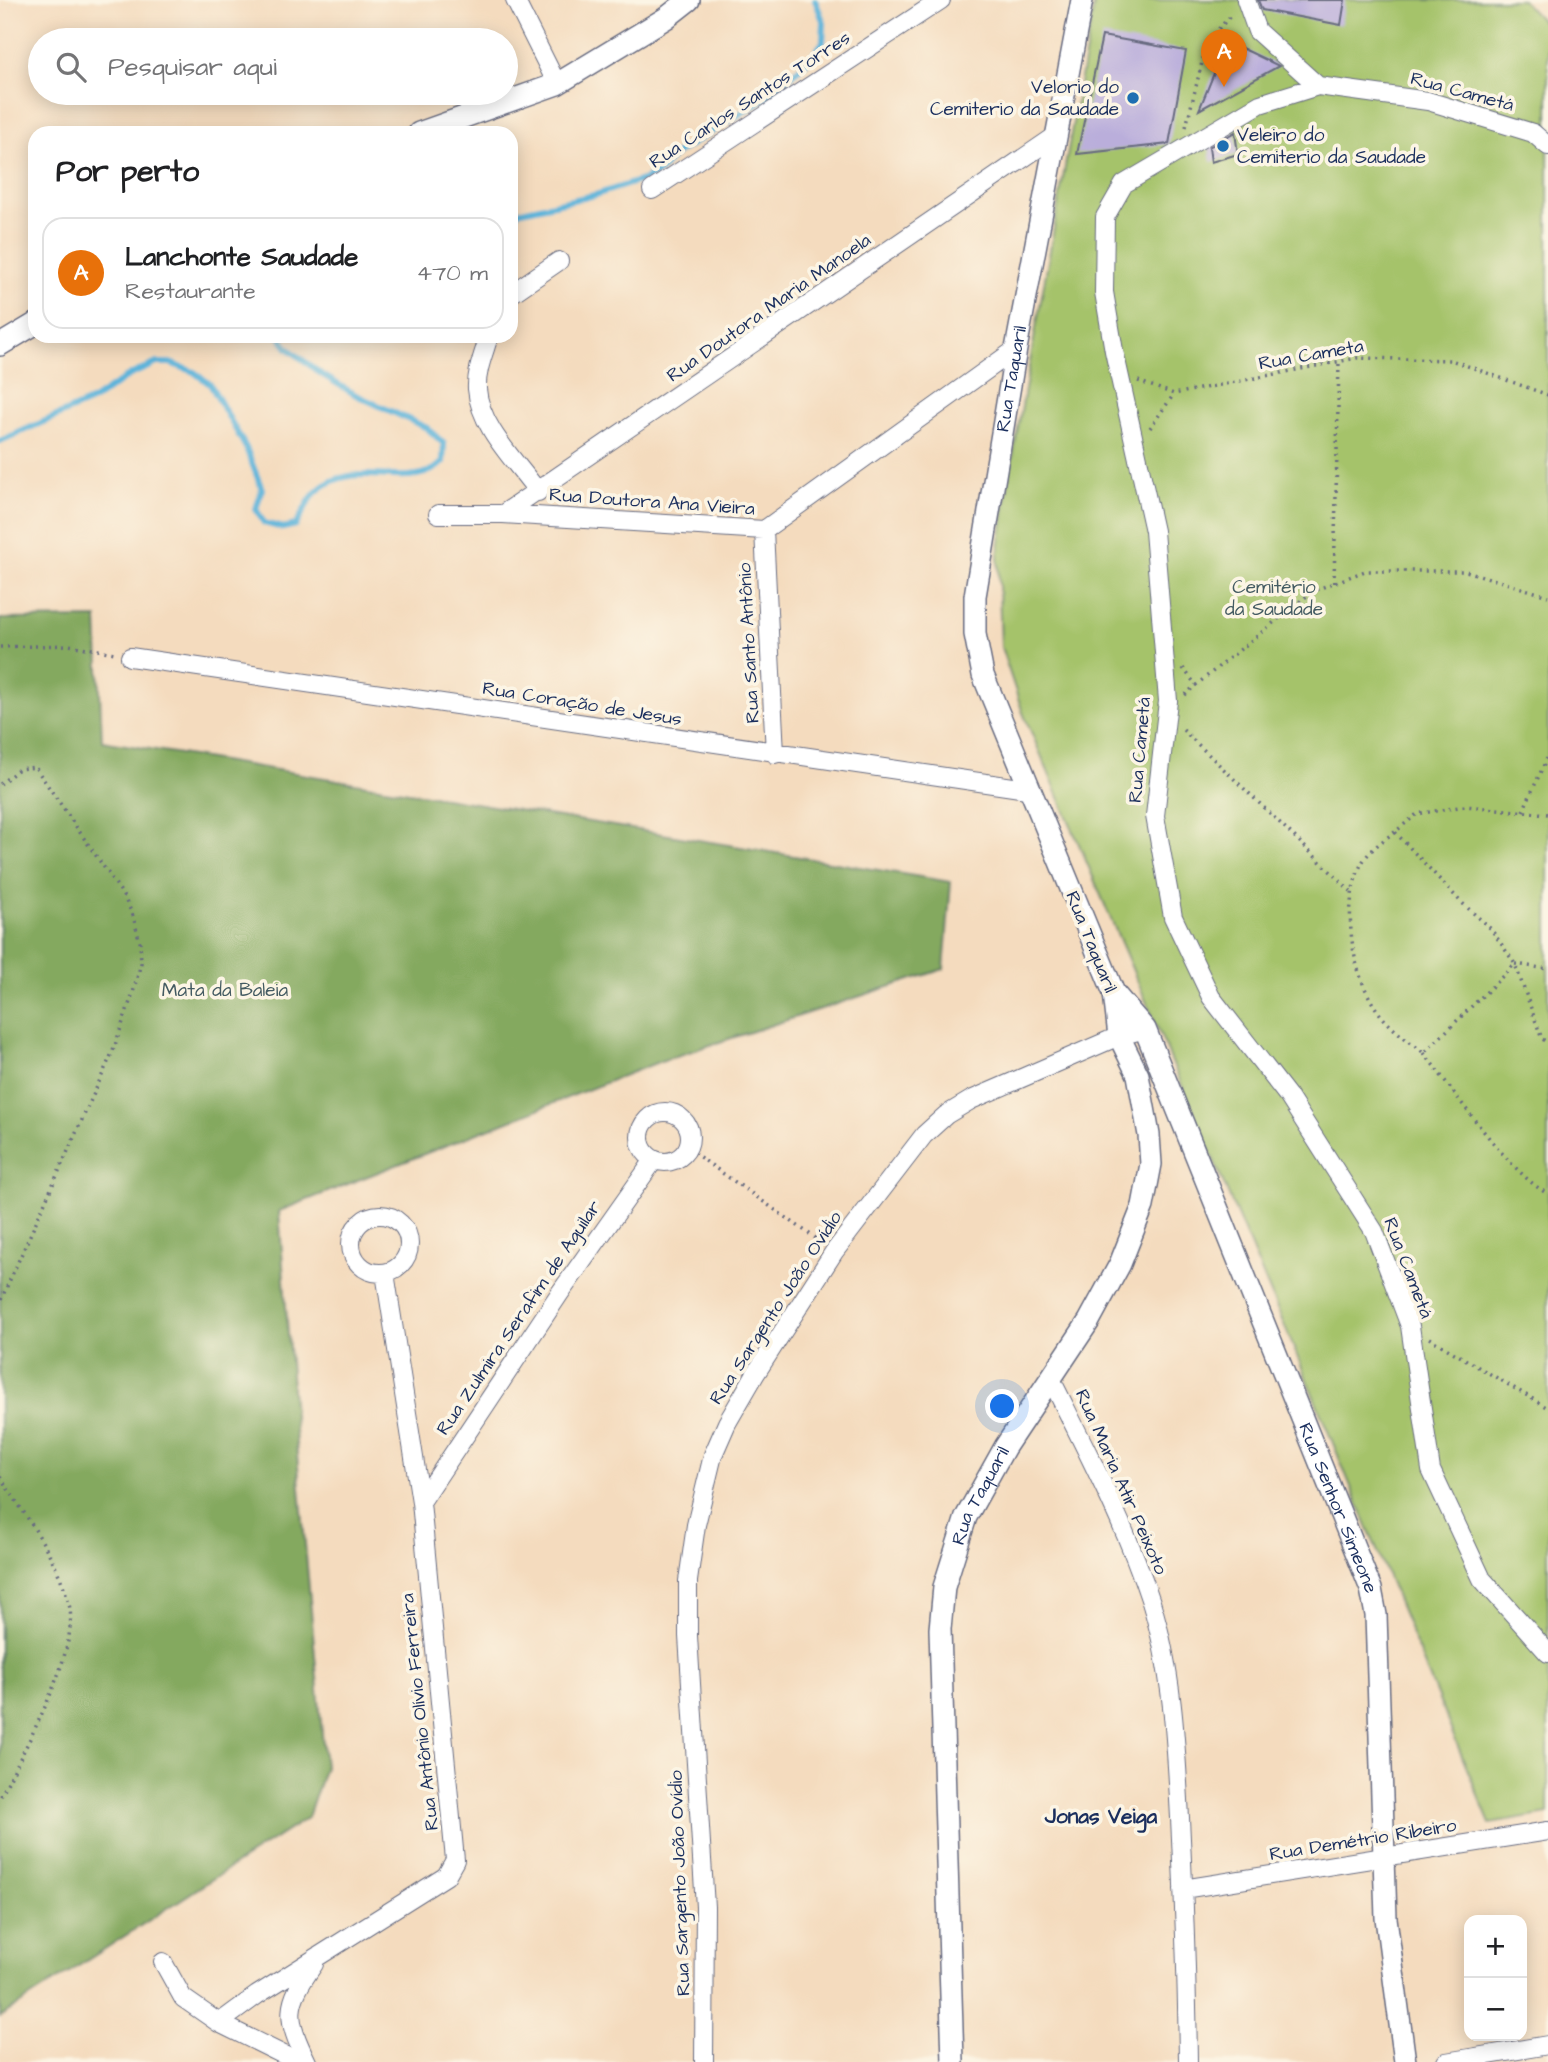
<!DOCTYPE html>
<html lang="pt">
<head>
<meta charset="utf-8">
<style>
	:root { --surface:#fff; --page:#f6f6f6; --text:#202124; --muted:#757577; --line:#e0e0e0; --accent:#0b8043 }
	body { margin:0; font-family:"Architects Daughter",sans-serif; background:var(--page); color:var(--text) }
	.controls { position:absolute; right:21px; bottom:21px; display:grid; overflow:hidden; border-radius:14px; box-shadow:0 4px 18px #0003 }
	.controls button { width:63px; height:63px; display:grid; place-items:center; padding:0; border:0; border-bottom:2px solid var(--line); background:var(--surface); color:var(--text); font:35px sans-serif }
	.you { position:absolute; left:1003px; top:1407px; width:24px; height:24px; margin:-18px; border:5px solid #fff; border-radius:50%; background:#1a73e8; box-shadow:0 0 0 10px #1a73e833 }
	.badge { display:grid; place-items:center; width:46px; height:46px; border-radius:50%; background:var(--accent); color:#fff; font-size:23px; font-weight:700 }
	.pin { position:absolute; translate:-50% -58px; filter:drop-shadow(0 2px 4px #0008) }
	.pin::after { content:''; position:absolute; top:37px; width:24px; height:21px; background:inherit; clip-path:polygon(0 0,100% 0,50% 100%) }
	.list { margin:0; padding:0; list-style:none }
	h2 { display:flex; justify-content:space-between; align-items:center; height:91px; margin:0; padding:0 28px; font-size:30px }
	h2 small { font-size:23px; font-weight:400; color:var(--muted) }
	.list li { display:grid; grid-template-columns:46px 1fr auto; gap:21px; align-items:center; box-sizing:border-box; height:112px; margin:0 14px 14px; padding:0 14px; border:2px solid var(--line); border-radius:21px }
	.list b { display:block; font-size:26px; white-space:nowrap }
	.list p { margin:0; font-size:23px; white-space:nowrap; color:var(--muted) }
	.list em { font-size:23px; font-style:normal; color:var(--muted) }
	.icon { flex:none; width:38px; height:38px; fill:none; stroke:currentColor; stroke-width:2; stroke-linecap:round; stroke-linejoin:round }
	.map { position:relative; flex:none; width:1548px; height:2062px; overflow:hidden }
	.search { position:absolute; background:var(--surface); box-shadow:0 4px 18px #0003; left:28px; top:28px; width:490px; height:77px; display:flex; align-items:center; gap:18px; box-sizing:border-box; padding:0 24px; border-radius:38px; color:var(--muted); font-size:26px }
	.panel { position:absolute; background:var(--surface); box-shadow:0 4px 18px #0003; left:28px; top:126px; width:490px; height:217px; border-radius:21px }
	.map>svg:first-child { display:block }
	.green { fill:#a5c36a; stroke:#607964; stroke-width:2 }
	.forest { fill:#84a95e; stroke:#506c5e; stroke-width:2 }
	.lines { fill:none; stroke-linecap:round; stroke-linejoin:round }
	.stream { stroke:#5db4da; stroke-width:6 }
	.building { fill:#baaedb }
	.minor-casing { stroke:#676b80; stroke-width:20 }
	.tertiary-casing { stroke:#676b80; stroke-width:24 }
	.path { stroke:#676b80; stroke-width:3.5; stroke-dasharray:2 5; stroke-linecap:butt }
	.minor { stroke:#fff; stroke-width:18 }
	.tertiary { stroke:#fff; stroke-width:21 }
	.poi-dot { fill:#1f6fb2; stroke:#fcf5e5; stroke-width:2.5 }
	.labels { text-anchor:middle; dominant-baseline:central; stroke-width:7; stroke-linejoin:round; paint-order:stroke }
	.poi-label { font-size:19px; fill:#1b2f5e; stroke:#fcf5e5; text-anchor:end }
	.street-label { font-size:19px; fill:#1b2f5e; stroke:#fcf5e5 }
	.park-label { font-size:19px; fill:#445b62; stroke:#fcf5e5 }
	.neighbourhood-label { font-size:21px; font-weight:bold; fill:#1b2f5e; stroke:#fcf5e5 }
</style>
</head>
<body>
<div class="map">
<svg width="1548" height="2062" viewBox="0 0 1548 2062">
	<rect width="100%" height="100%" fill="#fcf5e5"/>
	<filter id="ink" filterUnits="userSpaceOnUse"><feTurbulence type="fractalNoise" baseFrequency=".0143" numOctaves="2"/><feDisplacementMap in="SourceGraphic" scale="14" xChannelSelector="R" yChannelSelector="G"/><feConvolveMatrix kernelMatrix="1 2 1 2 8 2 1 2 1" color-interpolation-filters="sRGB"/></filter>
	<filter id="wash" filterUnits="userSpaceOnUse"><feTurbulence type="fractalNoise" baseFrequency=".00686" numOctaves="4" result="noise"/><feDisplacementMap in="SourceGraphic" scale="28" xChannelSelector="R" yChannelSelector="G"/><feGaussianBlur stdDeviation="1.57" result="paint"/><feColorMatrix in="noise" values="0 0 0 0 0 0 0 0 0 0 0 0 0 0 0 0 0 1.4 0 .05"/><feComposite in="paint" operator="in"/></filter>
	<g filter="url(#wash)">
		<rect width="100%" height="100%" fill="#f4dbbe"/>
		<path class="green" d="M1095 0H1522L1548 27V1814L1490 1824 1288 1334 1023 713 1001 647 998 555 1010 473Z"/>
		<path class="forest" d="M97 618 102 741 951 882 944 969 661 1061 279 1211 296 1443 325 1767 308 1817 0 2017V619Z"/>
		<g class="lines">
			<path class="stream" d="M511 216 517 212 595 195 645 179 659 172 676 154 767 97 811 58 823 42 824 23 815 0
				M0 441 93 400 130 375 157 363H170L194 372 210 384 246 448 262 489 256 509 264 523 283 528 296 525C302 515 308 500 316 492 354 455 411 495 443 462L444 444 427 428 356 395 321 374 288 348 279 336"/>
		</g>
		<g id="blocks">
			<path class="building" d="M1258 0H1345L1341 25 1262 10Z
				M1102 36 1186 51 1169 144 1077 154Z
				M1227 41 1279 66 1199 110Z
				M1235 132 1238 154 1211 162 1209 147Z"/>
		</g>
	</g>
	<g filter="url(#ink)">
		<use href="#blocks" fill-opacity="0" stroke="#676b80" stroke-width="2"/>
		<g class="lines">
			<defs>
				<path id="minor" d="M515 0 557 84
					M1246 0 1257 31 1318 86
					M1548 146 1533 133 1428 101 1318 86 1260 104 1124 184 1105 217 1104 292 1114 351 1154 531 1168 701 1155 816 1173 917 1211 997 1288 1096 1374 1231 1410 1326 1431 1470 1482 1579 1548 1653
					M652 190 941 0
					M511 294 559 261
					M489 336C484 353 476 371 477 389 480 428 517 462 538 492
					M438 514H503L764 530 1016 349
					M503 514 1057 135
					M764 530 775 754
					M130 657 1027 789
					M640 1137a25 25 0 1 1 50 0a25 25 0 1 1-50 0Z
					M351 1244a29 29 0 1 1 58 0a29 29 0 1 1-58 0Z
					M1051 1379C1087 1452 1126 1525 1151 1602 1173 1672 1176 1745 1180 1818 1184 1899 1187 1980 1188 2062
					M421 1502 560 1293 654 1160
					M1183 1889 1548 1831
					M163 1962 183 1998 219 2023 298 2062
					M219 2023 257 1995 446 1876 455 1860 421 1502 385 1273
					M307 2062C285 2017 285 2005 314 1964
					M704 2062 705 1907 688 1636V1581L696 1525 713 1455 727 1423 756 1373 834 1252 924 1135 946 1115 971 1100 1119 1036 1145 1029
					M1446 2062 1548 2045"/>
				<g id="tertiary">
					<path d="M419 133 557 84 666 18 689 0"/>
					<path d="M0 345 35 324"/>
					<path id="s1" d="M1114 993 1145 1029 1371 1589 1376 1615 1386 1918 1405 2062"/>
					<path id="s2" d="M953 2062 940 1629 944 1587 966 1517 1005 1447 1089 1321 1120 1264 1143 1206 1151 1164 1149 1135 1138 1075 1119 1036 1114 993 983 675 975 634V596L1016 349 1082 0"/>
				</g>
			</defs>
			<use href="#minor" class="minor-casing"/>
			<use href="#tertiary" class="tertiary-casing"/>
			<path class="path" d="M1186 127 1207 42 1232 14
				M1138 381 1174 394 1357 358 1451 360 1548 395
				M1150 428 1174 394
				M1334 583 1339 362
				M0 647 69 645 115 653
				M1183 668 1196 685 1313 591 1365 571H1466L1548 596
				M1185 695 1196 685
				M1183 730 1354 894
				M0 784 19 769 35 767 121 892 132 913 140 942 141 963 133 993 113 1051 0 1302
				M1523 811 1548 756
				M1548 814 1465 806 1417 814 1395 832 1460 901 1491 929 1515 964 1542 1039 1548 1042
				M1395 832C1383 840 1368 851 1361 865 1339 909 1353 988 1387 1022 1398 1034 1412 1043 1424 1053L1515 964
				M1515 964 1548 969
				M1424 1053C1453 1090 1509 1173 1548 1194
				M688 1149 821 1242
				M1429 1338 1548 1408
				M0 1477C26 1516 57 1557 69 1604 81 1652 22 1752 0 1798"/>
			<use href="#minor" class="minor"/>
			<use href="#tertiary" class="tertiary"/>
		</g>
	</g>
	<g class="poi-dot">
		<circle cx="1133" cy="98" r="7"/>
		<circle cx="1223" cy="146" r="7"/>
	</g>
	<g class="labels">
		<g class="poi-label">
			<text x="1119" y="87">Velorio do<tspan x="1119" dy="22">Cemiterio da Saudade</tspan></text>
			<text x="1237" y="135" text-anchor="start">Veleiro do<tspan x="1237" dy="22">Cemiterio da Saudade</tspan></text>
		</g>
		<g class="street-label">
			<text transform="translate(1462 92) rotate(15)">Rua Cametá</text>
			<text transform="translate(750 100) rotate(-33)">Rua Carlos Santos Torres</text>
			<text transform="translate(769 308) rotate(-35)">Rua Doutora Maria Manoela</text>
			<text transform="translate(1311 355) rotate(-10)">Rua Cameta</text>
			<text stroke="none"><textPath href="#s2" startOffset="1771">Rua Taquaril</textPath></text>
			<text transform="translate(652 502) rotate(4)">Rua Doutora Ana Vieira</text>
			<text transform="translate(749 643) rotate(-93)">Rua Santo Antônio</text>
			<text transform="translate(582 704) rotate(9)">Rua Coração de Jesus</text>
			<text transform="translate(1140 750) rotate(-85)">Rua Cametá</text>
			<text transform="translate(1091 942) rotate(68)">Rua Taquaril</text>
			<text transform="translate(1408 1268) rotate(69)">Rua Cametá</text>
			<text transform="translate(776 1308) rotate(-57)">Rua Sargento João Ovídio</text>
			<text transform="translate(519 1318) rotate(-56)">Rua Zulmira Serafim de Aguilar</text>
			<text transform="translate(1121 1482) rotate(66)">Rua Maria Atir Peixoto</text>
			<text stroke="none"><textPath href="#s2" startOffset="574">Rua Taquaril</textPath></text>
			<text stroke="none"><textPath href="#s1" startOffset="564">Rua Senhor Simeone</textPath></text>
			<text transform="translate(420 1712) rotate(-96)">Rua Antônio Olívio Ferreira</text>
			<text transform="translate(1363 1840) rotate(-9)">Rua Demétrio Ribeiro</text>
			<text transform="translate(680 1883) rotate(-92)">Rua Sargento João Ovídio</text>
		</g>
		<g class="park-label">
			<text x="1274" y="587">Cemitério<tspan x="1274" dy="22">da Saudade</tspan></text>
			<text x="225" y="990">Mata da Baleia</text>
		</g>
		<g class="neighbourhood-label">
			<text x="1101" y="1816">Jonas Veiga</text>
		</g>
	</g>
</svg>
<div class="controls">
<button>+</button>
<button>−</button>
</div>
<div class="you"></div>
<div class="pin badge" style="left:1224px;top:87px;background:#e8710a">A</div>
<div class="search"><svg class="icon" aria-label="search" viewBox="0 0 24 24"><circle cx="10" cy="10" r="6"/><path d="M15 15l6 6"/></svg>Pesquisar aqui</div>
<section class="panel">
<h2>Por perto<small></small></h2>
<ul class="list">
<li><span class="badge" style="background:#e8710a">A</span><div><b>Lanchonte Saudade</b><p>Restaurante</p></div><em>470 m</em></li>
</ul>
</section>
</div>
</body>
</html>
